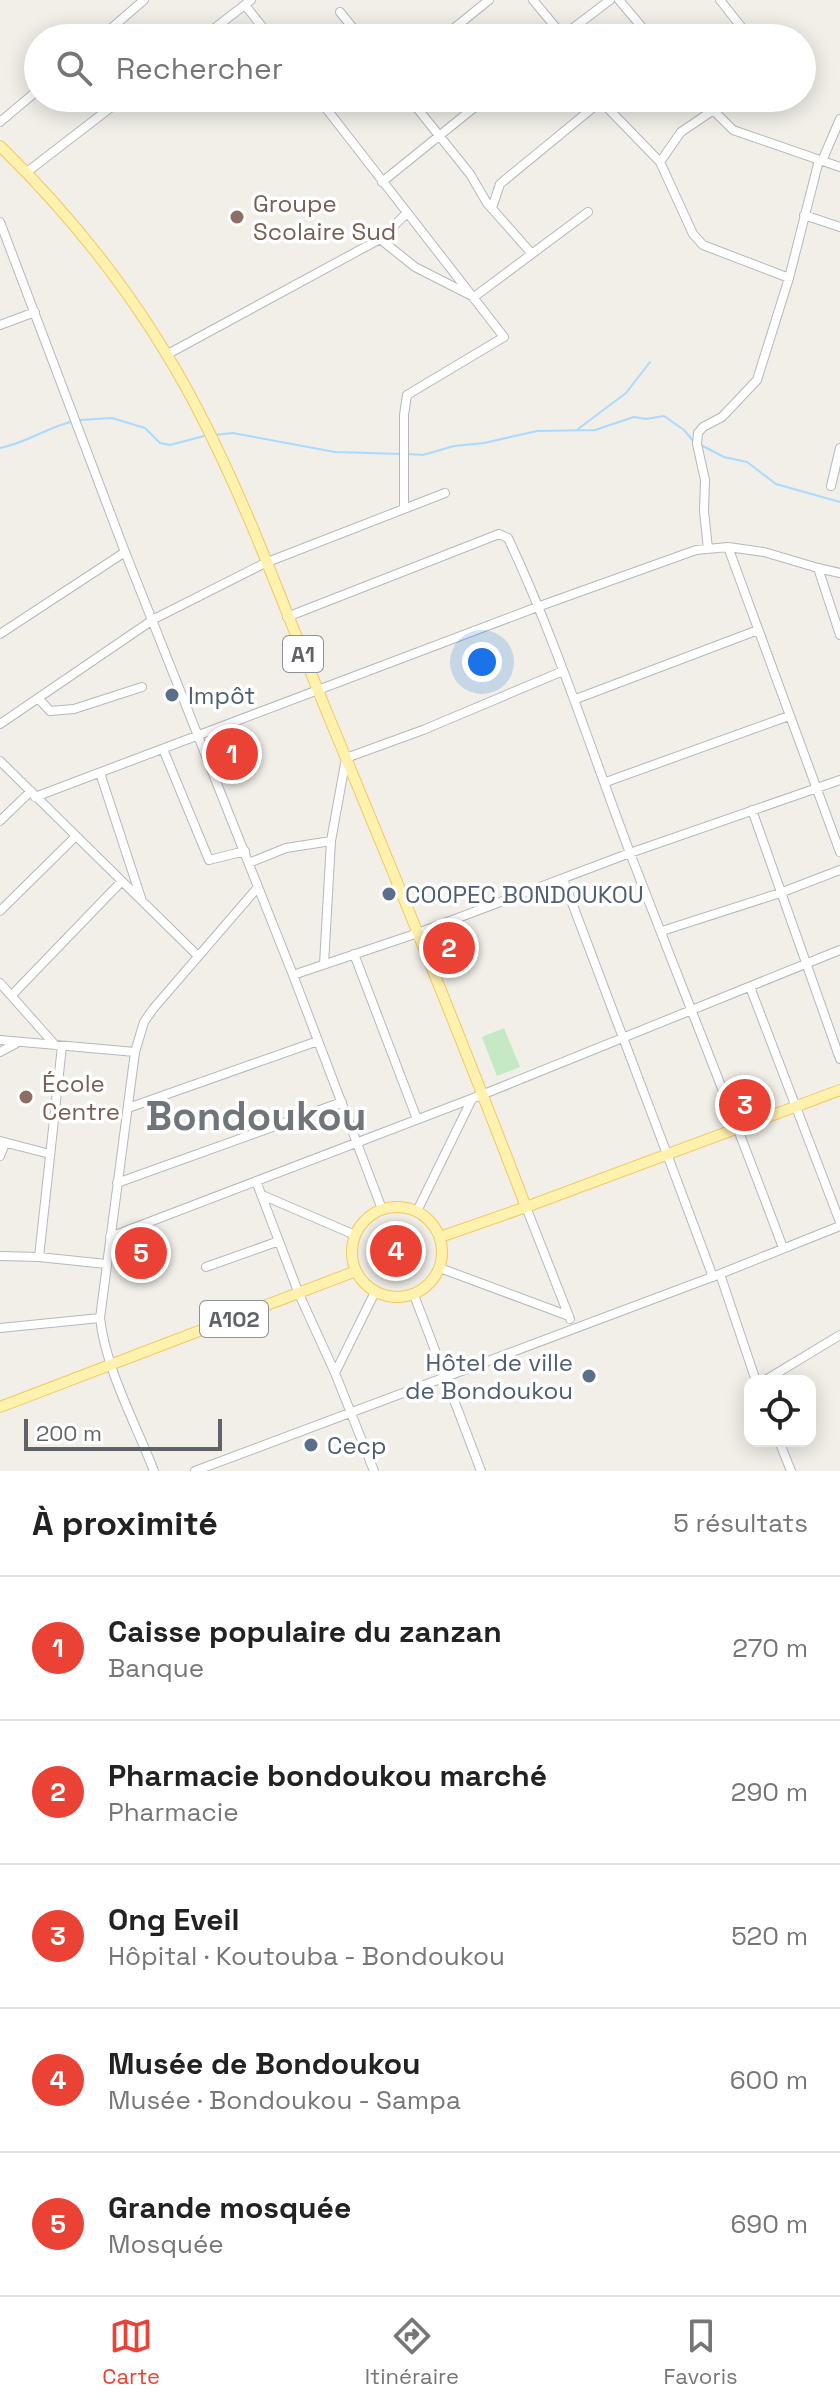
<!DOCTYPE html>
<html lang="fr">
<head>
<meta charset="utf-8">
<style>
	:root { --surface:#fff; --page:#f6f6f6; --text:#222; --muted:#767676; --line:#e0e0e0; --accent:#ea4335 }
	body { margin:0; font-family:"Space Grotesk",sans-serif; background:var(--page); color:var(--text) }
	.controls { position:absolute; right:24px; bottom:24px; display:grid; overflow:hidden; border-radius:16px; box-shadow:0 4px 20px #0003 }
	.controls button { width:72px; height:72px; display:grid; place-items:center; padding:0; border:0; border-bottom:2px solid var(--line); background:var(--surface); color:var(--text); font:40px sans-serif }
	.scale { position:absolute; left:24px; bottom:20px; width:198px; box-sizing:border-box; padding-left:8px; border:4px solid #5f6368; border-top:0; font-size:22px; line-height:28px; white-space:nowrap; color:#5f6368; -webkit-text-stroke:6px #fff; paint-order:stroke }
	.you { position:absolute; left:482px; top:662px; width:28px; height:28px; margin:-20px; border:6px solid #fff; border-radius:50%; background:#1a73e8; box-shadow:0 0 0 12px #1a73e833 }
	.badge { display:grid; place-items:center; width:52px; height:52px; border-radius:50%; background:var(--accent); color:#fff; font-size:26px; font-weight:700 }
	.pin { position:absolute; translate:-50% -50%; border:4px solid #fff; box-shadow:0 2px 8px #0006 }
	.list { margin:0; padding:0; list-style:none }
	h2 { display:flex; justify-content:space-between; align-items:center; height:104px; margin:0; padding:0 32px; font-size:34px }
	h2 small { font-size:26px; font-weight:400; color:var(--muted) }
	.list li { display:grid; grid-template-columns:52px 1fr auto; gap:24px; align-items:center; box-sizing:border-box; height:144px; padding:0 32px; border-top:2px solid var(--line) }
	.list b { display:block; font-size:30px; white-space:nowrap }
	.list p { margin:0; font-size:26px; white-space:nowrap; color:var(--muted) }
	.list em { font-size:26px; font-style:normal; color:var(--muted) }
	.icon { flex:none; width:44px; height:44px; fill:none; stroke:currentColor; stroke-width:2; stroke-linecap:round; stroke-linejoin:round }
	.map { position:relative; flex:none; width:840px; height:1471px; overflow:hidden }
	.search { position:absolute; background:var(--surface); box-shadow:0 4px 20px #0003; left:24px; right:24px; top:24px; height:88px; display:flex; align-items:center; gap:20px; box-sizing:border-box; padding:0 28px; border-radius:44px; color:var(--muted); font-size:30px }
	.sheet { height:824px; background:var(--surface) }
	nav { display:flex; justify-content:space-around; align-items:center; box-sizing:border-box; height:112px; border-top:2px solid var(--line); background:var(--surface); font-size:22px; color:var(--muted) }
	nav a { display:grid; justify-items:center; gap:4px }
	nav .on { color:var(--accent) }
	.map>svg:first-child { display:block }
	.green { fill:#c5e8c5 }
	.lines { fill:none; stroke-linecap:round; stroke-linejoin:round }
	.stream { stroke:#aadaff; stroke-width:2 }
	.minor-casing { stroke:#b5b8bc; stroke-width:10 }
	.major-casing { stroke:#f2c960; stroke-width:12 }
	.minor { stroke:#fff; stroke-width:8 }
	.major { stroke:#fff2af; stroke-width:10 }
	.education-dot { fill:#8d6e63; stroke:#fff; stroke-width:3 }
	.service-dot { fill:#5c6f8a; stroke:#fff; stroke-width:3 }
	.labels { text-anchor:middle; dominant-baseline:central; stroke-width:7; stroke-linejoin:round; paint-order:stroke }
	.shield { fill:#fff; stroke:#8f9295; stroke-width:2 }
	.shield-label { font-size:22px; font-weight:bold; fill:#5f6368 }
	.education-label { font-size:24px; fill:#785e54; stroke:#fff; text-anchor:start }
	.service-label { font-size:24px; fill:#4e5e75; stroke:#fff; text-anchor:start }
	.town-label { font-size:40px; font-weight:bold; fill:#70757a; stroke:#fff }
</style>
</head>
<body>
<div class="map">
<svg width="840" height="1471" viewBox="0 0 840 1471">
	<rect width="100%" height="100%" fill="#f1efe8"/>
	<path class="green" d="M504 1028 520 1067 497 1076 482 1037Z"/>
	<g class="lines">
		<path class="stream" d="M80 420 112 418 145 428 160 443 170 445 204 436
			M578 429 626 393 650 362
			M214 435 233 433 335 452 402 454
			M699 444 724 457 747 462 776 484 840 502
			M0 448C26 443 48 427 74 421
			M408 454 423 455 454 446 484 443 537 431 595 430 634 417 646 419 664 416 684 430 694 442"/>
		<defs>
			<path id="minor" d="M533 0 563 36
				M619 0 651 38
				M720 0 750 38
				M245 5 271 38
				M340 12 361 38
				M100 38 144 0
				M202 38 251 0
				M442 38 489 0
				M560 38 610 0
				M318 98 504 337 407 395 404 415V506
				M409 98 470 174 487 203 532 254
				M598 98 660 162 693 234 703 245 789 278
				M701 98 733 130 840 167
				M0 122 38 90
				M822 161 840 119
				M660 162 681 132 712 111
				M27 172 123 98
				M382 182 486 98
				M492 208 500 184 601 101
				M804 215 840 227
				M0 222 125 552 293 975 382 1209
				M380 239 415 267 474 297 588 212
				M0 325 35 312
				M166 355 380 239 406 214
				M831 486 840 448
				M728 547 840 852
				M708 549 704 511 705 480 697 444 698 433 703 427 722 417 757 380 789 278 819 160
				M818 568 840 573
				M287 617 499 534 508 538C556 640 590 747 630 853 681 985 734 1116 783 1248
				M0 634 125 552
				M39 699 50 711 74 709 142 687
				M576 699 758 630
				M0 724 154 619 265 563 445 493
				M163 749 209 860 245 851
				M0 761 198 956
				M100 773 142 901
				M606 782 789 716
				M35 797 540 606 696 550 728 547 764 552 818 568 840 635
				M752 810 840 1059
				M0 821 31 791
				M249 863 286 848 331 841
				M563 879 667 1154
				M0 911 75 837
				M662 931 780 893 840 870
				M354 954 417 1119
				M324 964 331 841 346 758 423 730 563 671
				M293 975 418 933 630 853 840 780
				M0 983 55 1045
				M750 987 840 1222
				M12 995 121 882
				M0 1040 135 1052
				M0 1052 15 1044
				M128 1108 318 1041
				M0 1141 50 1154
				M667 1154 713 1277
				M0 1156 5 1143
				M256 1181 299 1294 335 1373 374 1471
				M117 1183 342 1102
				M262 1195 355 1235
				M526 1207 570 1319
				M417 1211 472 1099
				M110 1237 484 1094 840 950
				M0 1256 39 1257 106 1264
				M39 1257 62 1046
				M206 1267 279 1241
				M440 1268 569 1316
				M720 1274 756 1381
				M414 1295 481 1471
				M0 1328 100 1318
				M335 1373 375 1292
				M764 1381 840 1335
				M779 1441 791 1471
				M154 1471C135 1422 106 1370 100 1318L135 1052 144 1022 153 1009 258 887
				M195 1471 720 1274 840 1226"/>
			<path id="major" d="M0 146C79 223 147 312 198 410 249 508 286 613 328 715 396 878 463 1042 526 1207
				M352 1252a45 45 0 1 1 90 0a45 45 0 1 1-90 0Z
				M440 1237 526 1207 840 1090
				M0 1407 356 1271"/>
		</defs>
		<use href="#minor" class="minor-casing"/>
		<use href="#major" class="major-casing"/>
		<use href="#minor" class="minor"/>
		<use href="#major" class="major"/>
	</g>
	<g class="education-dot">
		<circle cx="237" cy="217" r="8"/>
		<circle cx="26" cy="1097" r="8"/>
	</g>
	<g class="service-dot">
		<circle cx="172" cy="695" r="8"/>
		<circle cx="389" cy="894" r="8"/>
		<circle cx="589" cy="1376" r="8"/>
		<circle cx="311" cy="1445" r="8"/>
	</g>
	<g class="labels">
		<g class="shield">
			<rect x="283" y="636" width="40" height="36" rx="6"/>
			<rect x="200" y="1301" width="68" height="36" rx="6"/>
		</g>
		<g class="shield-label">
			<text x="303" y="654">A1</text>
			<text x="234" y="1319">A102</text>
		</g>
		<g class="education-label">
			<text x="253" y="203">Groupe<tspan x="253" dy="28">Scolaire Sud</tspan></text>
			<text x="42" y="1083">École<tspan x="42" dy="28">Centre</tspan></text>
		</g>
		<g class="service-label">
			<text x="188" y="695">Impôt</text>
			<text x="405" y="894">COOPEC BONDOUKOU</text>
			<text x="573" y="1362" text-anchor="end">Hôtel de ville<tspan x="573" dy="28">de Bondoukou</tspan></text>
			<text x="327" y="1445">Cecp</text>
		</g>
		<g class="town-label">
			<text x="256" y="1116">Bondoukou</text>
		</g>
	</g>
</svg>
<div class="controls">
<button><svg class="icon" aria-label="locate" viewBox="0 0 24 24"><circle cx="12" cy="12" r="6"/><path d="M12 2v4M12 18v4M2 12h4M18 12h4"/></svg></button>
</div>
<div class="scale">200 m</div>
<div class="you"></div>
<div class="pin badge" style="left:232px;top:754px">1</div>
<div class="pin badge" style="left:449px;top:948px">2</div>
<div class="pin badge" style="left:745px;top:1105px">3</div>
<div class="pin badge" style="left:396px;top:1251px">4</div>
<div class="pin badge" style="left:141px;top:1253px">5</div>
<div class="search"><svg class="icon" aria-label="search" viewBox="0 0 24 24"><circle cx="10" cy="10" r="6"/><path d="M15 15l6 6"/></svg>Rechercher</div>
</div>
<section class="sheet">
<h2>À proximité<small>5 résultats</small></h2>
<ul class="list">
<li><span class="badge">1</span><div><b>Caisse populaire du zanzan</b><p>Banque</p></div><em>270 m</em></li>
<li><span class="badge">2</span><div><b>Pharmacie bondoukou marché</b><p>Pharmacie</p></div><em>290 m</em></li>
<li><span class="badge">3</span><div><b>Ong Eveil</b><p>Hôpital · Koutouba - Bondoukou</p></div><em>520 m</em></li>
<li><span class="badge">4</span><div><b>Musée de Bondoukou</b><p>Musée · Bondoukou - Sampa</p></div><em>600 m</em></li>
<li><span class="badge">5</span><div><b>Grande mosquée</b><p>Mosquée</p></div><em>690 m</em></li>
</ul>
</section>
<nav>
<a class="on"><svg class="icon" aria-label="map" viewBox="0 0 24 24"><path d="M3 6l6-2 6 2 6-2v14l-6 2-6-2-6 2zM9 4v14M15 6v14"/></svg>Carte</a>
<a><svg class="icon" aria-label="directions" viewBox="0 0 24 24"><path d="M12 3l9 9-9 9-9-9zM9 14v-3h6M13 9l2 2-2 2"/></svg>Itinéraire</a>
<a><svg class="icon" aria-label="saved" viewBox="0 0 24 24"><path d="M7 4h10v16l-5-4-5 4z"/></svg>Favoris</a>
</nav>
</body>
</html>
